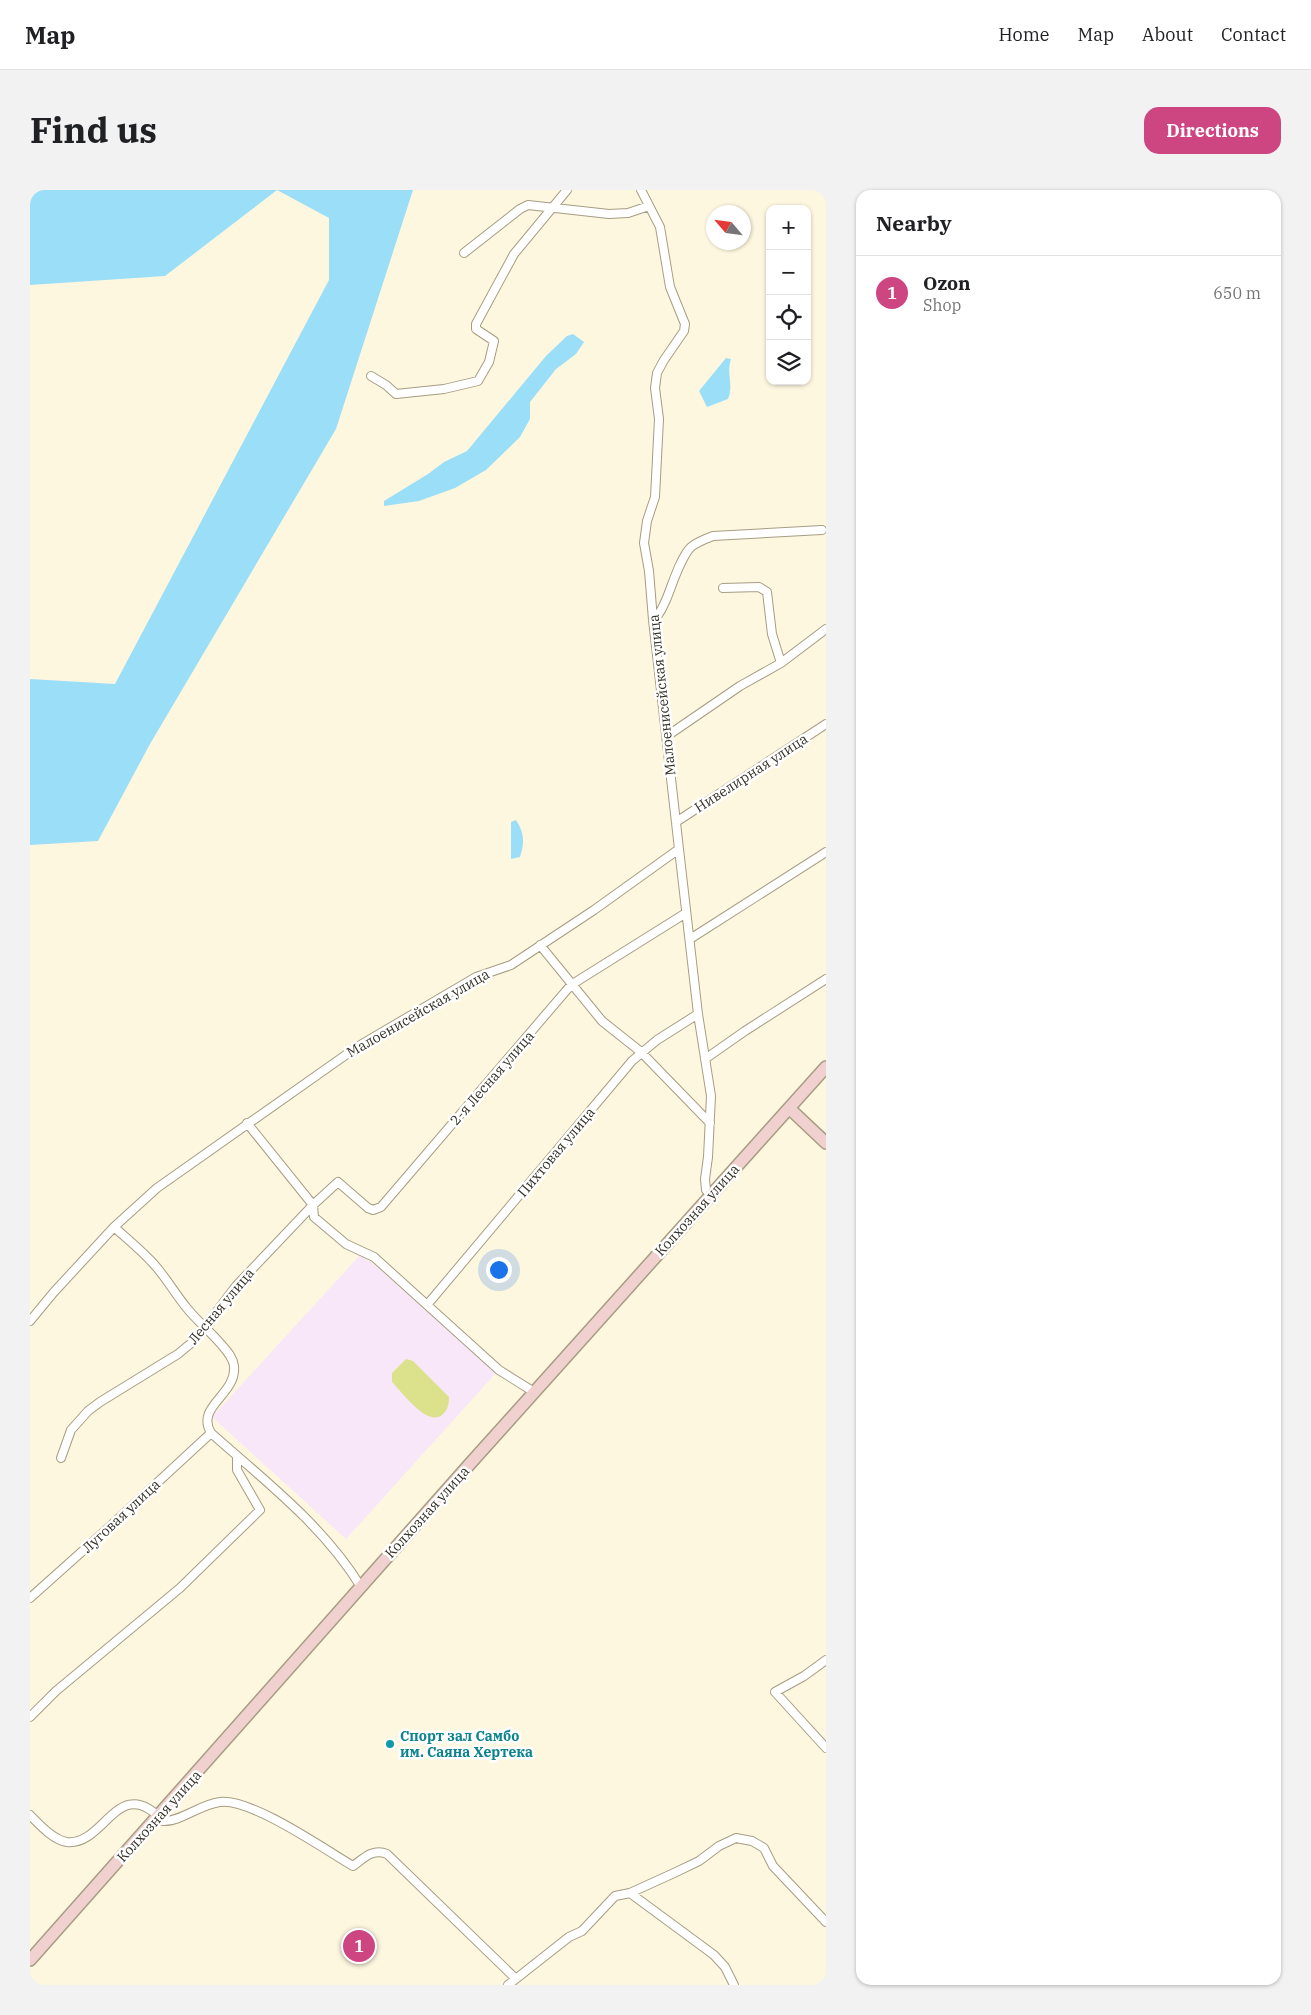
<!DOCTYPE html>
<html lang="en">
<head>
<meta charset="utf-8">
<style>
	:root { --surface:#fff; --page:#f2f2f2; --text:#202124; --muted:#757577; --line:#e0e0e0; --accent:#cd4581 }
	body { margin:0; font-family:"IBM Plex Serif",serif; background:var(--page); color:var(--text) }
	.controls { position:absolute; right:15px; top:15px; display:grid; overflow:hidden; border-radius:10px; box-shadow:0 1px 4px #0004 }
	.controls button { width:45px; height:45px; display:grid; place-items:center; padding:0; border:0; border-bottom:1px solid var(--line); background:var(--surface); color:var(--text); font:25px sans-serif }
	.compass { position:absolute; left:676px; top:15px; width:45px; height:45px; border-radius:50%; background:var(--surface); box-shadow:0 1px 4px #0004; rotate:298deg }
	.you { position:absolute; left:468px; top:1079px; width:18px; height:18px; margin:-12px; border:4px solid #fff; border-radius:50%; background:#1a73e8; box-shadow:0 0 0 8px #1a73e833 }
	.badge { display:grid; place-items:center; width:32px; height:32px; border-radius:50%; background:var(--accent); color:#fff; font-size:16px; font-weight:700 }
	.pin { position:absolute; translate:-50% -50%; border:2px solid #fff; box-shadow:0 1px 5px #0006 }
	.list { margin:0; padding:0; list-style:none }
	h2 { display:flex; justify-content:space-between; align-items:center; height:65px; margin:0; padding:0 20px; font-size:21px }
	h2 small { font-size:16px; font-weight:400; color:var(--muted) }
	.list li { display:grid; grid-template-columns:32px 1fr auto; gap:15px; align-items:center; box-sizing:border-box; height:75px; padding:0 20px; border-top:1px solid var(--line) }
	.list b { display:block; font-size:19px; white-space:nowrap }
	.list p { margin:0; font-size:16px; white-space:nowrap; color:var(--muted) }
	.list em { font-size:16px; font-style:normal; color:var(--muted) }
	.icon { flex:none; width:28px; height:28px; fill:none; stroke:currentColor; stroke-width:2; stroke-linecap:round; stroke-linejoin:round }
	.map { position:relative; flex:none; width:796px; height:1795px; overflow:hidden; border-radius:15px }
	header { display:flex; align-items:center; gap:30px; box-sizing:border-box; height:70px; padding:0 25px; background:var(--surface); border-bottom:1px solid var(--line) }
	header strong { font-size:24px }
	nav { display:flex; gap:28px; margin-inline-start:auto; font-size:18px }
	.intro { display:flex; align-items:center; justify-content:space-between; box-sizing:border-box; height:120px; padding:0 30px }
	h1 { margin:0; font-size:35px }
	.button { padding:12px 22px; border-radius:15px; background:var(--accent); color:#fff; font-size:18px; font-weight:700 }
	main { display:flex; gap:30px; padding:0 30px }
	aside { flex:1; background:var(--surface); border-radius:15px; box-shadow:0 1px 4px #0004 }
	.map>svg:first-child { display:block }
	.education { fill:#f8e7f9 }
	.green { fill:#dce18c }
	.water { fill:#9bdef8 }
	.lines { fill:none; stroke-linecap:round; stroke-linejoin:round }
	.street-casing { stroke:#a69d82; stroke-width:10 }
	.secondary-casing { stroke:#a69d82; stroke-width:14 }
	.street { stroke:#fff; stroke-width:8 }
	.secondary { stroke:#f1d0d0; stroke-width:11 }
	.culture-dot { fill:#0f9aa8; stroke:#fff; stroke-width:2 }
	.labels { text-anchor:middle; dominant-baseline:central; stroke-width:5; stroke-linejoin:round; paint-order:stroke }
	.street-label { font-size:14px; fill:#333025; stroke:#fff }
	.culture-label { font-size:14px; font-weight:bold; fill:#0d838f; stroke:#fff; text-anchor:start }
</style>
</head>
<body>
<header>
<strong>Map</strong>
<nav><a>Home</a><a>Map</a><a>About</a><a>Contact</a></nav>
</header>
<div class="intro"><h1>Find us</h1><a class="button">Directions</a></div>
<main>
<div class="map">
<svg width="796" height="1795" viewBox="0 0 796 1795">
	<rect width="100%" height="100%" fill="#fef7e0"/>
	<path class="education" d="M330 1065 346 1076 466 1183 316 1349 182 1227Z"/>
	<path class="green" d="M376 1169 383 1171 419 1207C419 1214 418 1220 412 1225 397 1237 372 1202 362 1192V1183Z"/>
	<path class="water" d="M0 0H383L306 239 120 554 68 651 0 655V489L85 494 299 90V28L247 0 135 86 0 95Z
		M543 144 554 152 546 164 526 179 500 212V229L490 247 456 280 425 298 389 311 354 316V311L398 284 414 272 437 261 516 166 537 146Z
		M696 168 701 169C696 184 704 195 698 209L677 217 669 201Z
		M486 630C494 642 495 652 490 667L481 669V632Z"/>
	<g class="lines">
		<defs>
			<path id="street" d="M434 63 490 19 498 15 579 24 598 23 619 16
				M341 186 356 195 366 204 414 199 448 191 459 172 464 151 446 139V134L484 64 537 0
				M693 398 729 397 737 402 742 444 751 473
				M623 430C630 425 632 418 636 410 642 396 650 368 661 357 667 352 675 349 683 346L792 340
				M637 546 710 496 751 473 796 439
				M646 632 796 534
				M649 659 668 824 681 906 678 967 675 989 676 1000 681 1005
				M660 749 796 662
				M510 755 572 831 611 862 680 933
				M675 869 715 841 796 789
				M217 933 283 1015 284 1027 316 1054 344 1067 469 1180 504 1202
				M84 1037C95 1047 107 1057 118 1068 133 1082 143 1101 156 1117 166 1130 179 1140 190 1153 196 1160 203 1167 204 1176 207 1205 165 1216 181 1243 234 1290 294 1336 331 1397
				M397 1115 602 871 627 850 668 824
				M0 1131 24 1102 84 1037 127 998 327 857 446 787 481 775 564 720 649 659 623 430 619 381 614 353 617 331 625 307 629 229 625 198 627 183 634 170 654 141 655 134 640 97 630 37 611 0
				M31 1268 41 1240 58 1221 70 1212 148 1164 166 1149 206 1096 283 1015 308 992 338 1018 343 1020 351 1017 541 795 656 723
				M0 1408 75 1341 181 1243
				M796 1470 774 1486 745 1502 796 1558
				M0 1527 26 1501 150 1398 230 1320 207 1280V1266
				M0 1625C9 1634 23 1650 37 1652 75 1656 88 1582 133 1631 150 1632 171 1614 190 1612 221 1608 294 1659 323 1676 334 1668 343 1658 357 1664L485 1788
				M600 1703 684 1765 695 1777 704 1795
				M478 1795 539 1747 552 1741 585 1706 600 1703 644 1683 669 1671 689 1656 706 1648 722 1651 734 1658 743 1676 796 1732"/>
			<path id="secondary" d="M759 918 796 953
				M0 1770 438 1276 796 877"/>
		</defs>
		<use href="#street" class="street-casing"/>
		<use href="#secondary" class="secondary-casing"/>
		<use href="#street" class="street"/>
		<use href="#secondary" class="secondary"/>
	</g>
	<circle class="culture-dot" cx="360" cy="1554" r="5"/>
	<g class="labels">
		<g class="street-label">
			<text transform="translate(632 505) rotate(-96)">Малоенисейская улица</text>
			<text transform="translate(721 583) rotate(-33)">Нивелирная улица</text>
			<text transform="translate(388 823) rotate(-30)">Малоенисейская улица</text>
			<text transform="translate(462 888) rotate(-49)">2-я Лесная улица</text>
			<text transform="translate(526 962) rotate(-50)">Пихтовая улица</text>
			<text transform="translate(667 1020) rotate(-48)">Колхозная улица</text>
			<text transform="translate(191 1116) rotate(-50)">Лесная улица</text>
			<text transform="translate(397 1322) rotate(-48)">Колхозная улица</text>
			<text transform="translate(91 1326) rotate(-43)">Луговая улица</text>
			<text transform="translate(129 1626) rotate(-48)">Колхозная улица</text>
		</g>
		<g class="culture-label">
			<text x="370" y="1546">Спорт зал Самбо<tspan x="370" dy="16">им. Саяна Хертека</tspan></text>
		</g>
	</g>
</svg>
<div class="controls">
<button>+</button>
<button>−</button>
<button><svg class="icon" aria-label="locate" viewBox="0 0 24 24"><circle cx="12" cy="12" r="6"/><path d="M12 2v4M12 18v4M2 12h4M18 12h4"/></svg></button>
<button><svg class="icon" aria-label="layers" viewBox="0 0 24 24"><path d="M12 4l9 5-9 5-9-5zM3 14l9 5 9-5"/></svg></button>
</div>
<svg class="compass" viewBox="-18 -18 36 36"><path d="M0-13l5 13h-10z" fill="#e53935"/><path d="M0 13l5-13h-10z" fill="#757577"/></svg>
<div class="you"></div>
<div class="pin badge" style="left:329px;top:1756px">1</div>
</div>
<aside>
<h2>Nearby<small></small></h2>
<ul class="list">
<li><span class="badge">1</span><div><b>Ozon</b><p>Shop</p></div><em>650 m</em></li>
</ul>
</aside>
</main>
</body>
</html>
